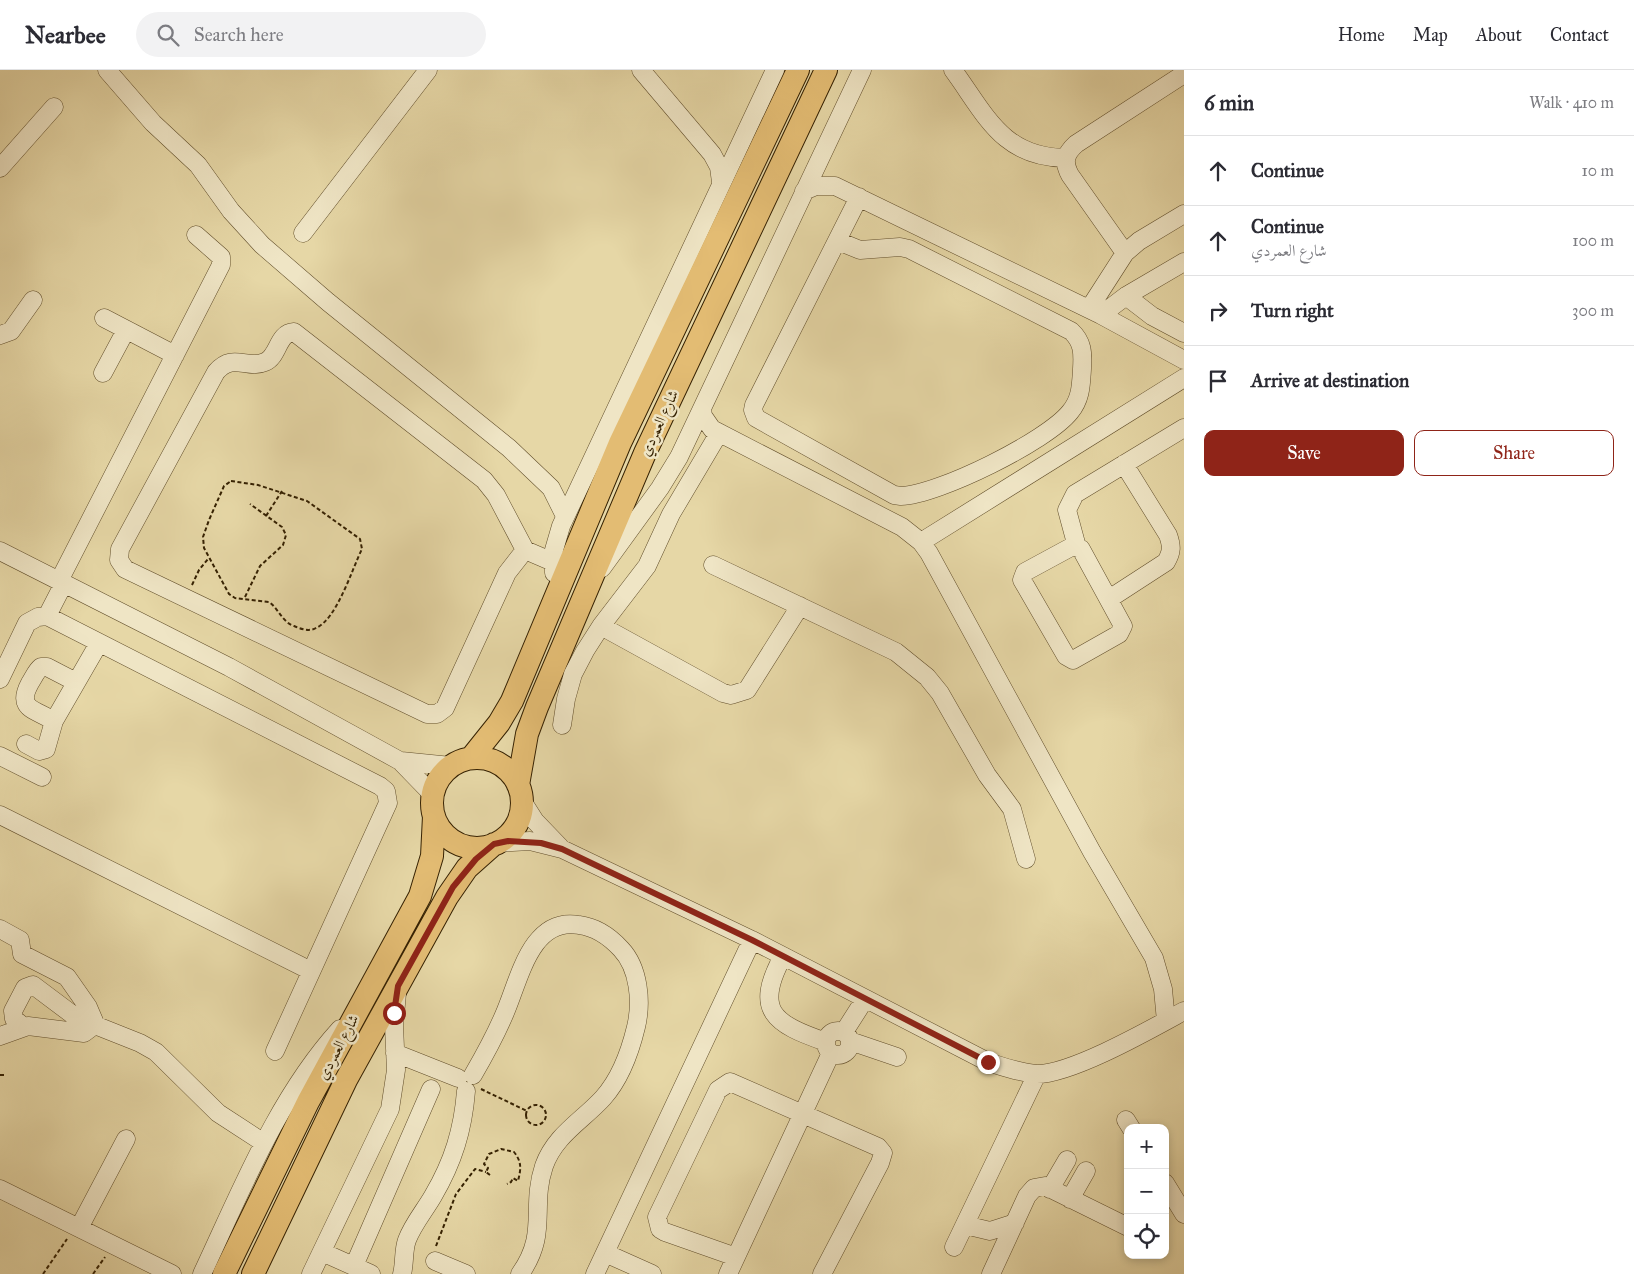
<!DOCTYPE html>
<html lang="en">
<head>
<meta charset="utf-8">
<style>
	:root { --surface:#fff; --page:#f2f2f3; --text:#2b2b33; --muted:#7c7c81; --line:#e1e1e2; --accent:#8f2418 }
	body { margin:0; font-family:"IM FELL Great Primer",Amiri,serif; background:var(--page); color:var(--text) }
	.controls { position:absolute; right:15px; bottom:15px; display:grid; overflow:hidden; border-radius:10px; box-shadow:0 2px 8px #0003 }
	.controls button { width:45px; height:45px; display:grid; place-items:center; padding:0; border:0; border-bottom:1px solid var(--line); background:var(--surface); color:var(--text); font:25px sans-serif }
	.stop { position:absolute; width:15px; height:15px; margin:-11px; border:4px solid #8f2418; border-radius:50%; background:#fff }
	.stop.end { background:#8f2418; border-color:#fff; box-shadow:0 1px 5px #0008 }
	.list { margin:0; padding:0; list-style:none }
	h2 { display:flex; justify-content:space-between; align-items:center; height:65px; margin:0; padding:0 20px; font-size:21px }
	h2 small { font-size:16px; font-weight:400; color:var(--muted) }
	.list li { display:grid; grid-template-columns:32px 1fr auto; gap:15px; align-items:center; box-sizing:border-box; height:70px; padding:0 20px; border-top:1px solid var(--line) }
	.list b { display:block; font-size:19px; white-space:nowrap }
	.list p { margin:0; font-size:16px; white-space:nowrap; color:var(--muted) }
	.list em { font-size:16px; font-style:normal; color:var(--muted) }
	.actions { display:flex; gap:10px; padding:15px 20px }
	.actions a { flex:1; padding:11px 0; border:1px solid var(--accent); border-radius:10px; text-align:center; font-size:18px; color:var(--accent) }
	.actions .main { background:var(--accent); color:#fff }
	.icon { flex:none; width:28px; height:28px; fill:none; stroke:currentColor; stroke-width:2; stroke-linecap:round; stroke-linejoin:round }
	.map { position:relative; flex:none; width:1184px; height:1204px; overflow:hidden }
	header { display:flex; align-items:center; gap:30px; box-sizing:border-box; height:70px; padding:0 25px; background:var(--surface); border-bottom:1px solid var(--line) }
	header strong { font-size:24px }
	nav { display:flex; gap:28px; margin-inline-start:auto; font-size:18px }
	.search { width:350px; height:45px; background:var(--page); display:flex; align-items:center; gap:12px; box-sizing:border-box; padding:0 18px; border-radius:28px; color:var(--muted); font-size:19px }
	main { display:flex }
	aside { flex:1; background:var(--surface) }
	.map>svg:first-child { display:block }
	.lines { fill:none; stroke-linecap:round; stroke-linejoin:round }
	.minor-casing { stroke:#614e2b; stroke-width:19 }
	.major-casing { stroke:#352102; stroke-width:24 }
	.path { stroke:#352102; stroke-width:2; stroke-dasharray:4 2.5; stroke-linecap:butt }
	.minor { stroke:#efe5c5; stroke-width:18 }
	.major { stroke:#e3bc73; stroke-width:22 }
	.route { stroke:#8f2418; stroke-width:6 }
	.labels { text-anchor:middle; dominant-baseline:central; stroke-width:5; stroke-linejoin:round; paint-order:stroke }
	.street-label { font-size:15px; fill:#352102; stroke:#efe5c5 }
</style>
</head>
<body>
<header>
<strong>Nearbee</strong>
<div class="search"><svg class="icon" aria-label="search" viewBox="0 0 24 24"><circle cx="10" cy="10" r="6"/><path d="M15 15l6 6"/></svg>Search here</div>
<nav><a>Home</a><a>Map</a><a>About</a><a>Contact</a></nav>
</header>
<main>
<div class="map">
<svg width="1184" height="1204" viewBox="0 0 1184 1204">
	<rect width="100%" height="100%" fill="#e6d7a6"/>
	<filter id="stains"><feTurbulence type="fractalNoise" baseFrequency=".004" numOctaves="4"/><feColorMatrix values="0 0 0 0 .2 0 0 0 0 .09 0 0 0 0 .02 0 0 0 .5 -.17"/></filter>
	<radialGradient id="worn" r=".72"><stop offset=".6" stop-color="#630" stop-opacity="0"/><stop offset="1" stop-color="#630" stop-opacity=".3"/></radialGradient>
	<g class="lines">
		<defs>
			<path id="minor" d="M107 0 153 53 198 95 231 141 262 175 328 232 509 378 551 418 565 446
				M641 0 712 84 719 97 721 112
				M953 0C986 45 1002 87 1065 88
				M0 98 54 37
				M804 121 816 116H835L1101 245 1184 290
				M303 163 428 0
				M838 171 860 180 900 177 909 179 1071 261C1083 272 1083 283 1082 299 1081 315 1081 329 1070 342 1047 371 938 425 901 426L894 425 756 348 753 340 754 335 859 127
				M1125 183 1070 105C1063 92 1065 84 1076 74L1184 4
				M1126 226 1152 246 1184 263
				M1089 239 1125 183 1139 171 1184 144
				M1101 245 1126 226 1184 192
				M104 248 175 285
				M0 265 11 261 33 230
				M103 303 126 260
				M702 339 703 346 712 359 902 457 921 472 929 483 1092 782 1154 888 1163 919 1166 951
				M921 472 1184 308
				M1073 476 1081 479 1123 556 1119 564 1073 590 1066 586 1022 510 1025 502Z
				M1077 477 1067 440 1075 424 1184 358
				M525 480 507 503 445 638 437 644H427L125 499 119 490 120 479 216 302C233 282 247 300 265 292 279 286 277 263 294 262L484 410 496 425 525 480 553 492
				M0 481 229 597 400 691 433 725
				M713 495 896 582 927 607 940 623 987 705 1012 739 1026 789
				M602 498 660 418 679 387 862 0
				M554 503V480L561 456 775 0
				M59 511 221 195V187L196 165
				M1109 529 1166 492C1172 482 1172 476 1168 465L1124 394
				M47 546 64 513
				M601 556 723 623 731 625 747 620 800 536
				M0 609 27 553 38 547 47 546 380 716 386 721 388 733 275 981
				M54 651C34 639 16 639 30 613 34 607 36 601 41 597H47L76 612
				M562 655 566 629 573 604 585 581 601 556 647 496 671 444 719 363
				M26 674 39 681 46 679 54 651 99 573
				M0 686 42 707
				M401 691 451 696
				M521 729 535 751 560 777
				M0 745 311 901
				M497 773 530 771 562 779 752 870 988 992C1004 997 1020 1003 1037 1004 1072 1004 1151 959 1184 941
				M0 859 20 870 22 884 67 907 88 937 94 951 92 957 84 963 28 956 0 966
				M783 886C753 941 774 954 826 972
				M24 957 14 949 13 941 25 918 33 915 77 948 140 973 156 982 218 1043 264 1073
				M826 973a12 12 0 1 1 24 0a12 12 0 1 1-24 0Z
				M844 962 865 929
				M850 971 897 987
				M395 983 458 1008
				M473 1005C484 986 495 966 504 945 519 912 530 846 579 855 595 857 610 867 621 879 639 898 642 932 636 957 630 982 620 1009 603 1028 582 1051 555 1065 544 1096 530 1138 549 1163 520 1204
				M1126 1050 1131 1058
				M1165 1113 1184 1144
				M0 1119 172 1204
				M1050 1119 1067 1090
				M1070 1129 1086 1101
				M965 1155 990 1161 1015 1153
				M79 1158 126 1069
				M954 1177 1037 1004
				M322 1182 371 1204
				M605 1183 652 1204
				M736 1187 665 1162 660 1159 657 1147 718 1020 730 1012 878 1077 883 1083 880 1093 822 1204
				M435 1191 466 1204
				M354 1196 431 1019
				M202 1204C241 1121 278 1027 340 959
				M311 1204 390 1039 396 1000 394 956 397 923
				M402 1204C405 1193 403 1181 407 1170 413 1154 425 1140 433 1126 453 1092 463 1060 466 1021
				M595 1204 752 870
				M728 1204 831 983
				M991 1204 1027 1126 1034 1118 1045 1116 1128 1157"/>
			<path id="major" d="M471 688 499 653 512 631 620 373 798 0
				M432 733a45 45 0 1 1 90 0a45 45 0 1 1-90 0Z
				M518 715 527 664 537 637 645 383 826 0
				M224 1204 308 1032 420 826 432 786 434 746
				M253 1204 346 1010 447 827 467 798 494 774"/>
		</defs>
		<use href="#minor" class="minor-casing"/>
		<use href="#major" class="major-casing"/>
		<path class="path" d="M231 411 258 415 307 431 360 469 362 479C352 499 337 549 316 558 309 562 301 559 294 556 282 552 279 539 269 532L235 528 229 524 204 478 203 467 209 450 224 416Z
			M266 446 282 421
			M192 515 199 500 208 489
			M245 527 260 496 283 475 286 465 282 457 250 434
			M0 1005H4
			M481 1019 527 1041
			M526 1045a10 10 0 1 1 20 0a10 10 0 1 1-20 0Z
			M490 1105 486 1102 488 1098 484 1094 489 1084 501 1079 514 1082C522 1092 521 1099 518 1111L513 1108 511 1112 507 1114
			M436 1176 456 1124 475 1099 486 1102
			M43 1204 67 1169
			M93 1204 105 1187"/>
		<use href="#minor" class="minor"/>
		<use href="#major" class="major"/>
	</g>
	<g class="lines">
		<path class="route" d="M394 943 398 916 453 817 476 789 494 774 508 771 541 773 562 779 752 870 988 992"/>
	</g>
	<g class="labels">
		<g class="street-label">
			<text transform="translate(659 353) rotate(-65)">شارع العمردي</text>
			<text transform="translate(338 977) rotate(-62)">شارع العمردي</text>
		</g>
	</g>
	<rect width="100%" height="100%" filter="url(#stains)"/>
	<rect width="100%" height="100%" fill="url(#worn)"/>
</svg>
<div class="controls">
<button>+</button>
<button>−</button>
<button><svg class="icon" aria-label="locate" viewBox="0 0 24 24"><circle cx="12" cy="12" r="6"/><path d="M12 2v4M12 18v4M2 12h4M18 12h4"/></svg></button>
</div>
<div class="stop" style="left:394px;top:943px"></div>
<div class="stop end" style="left:988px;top:992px"></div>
</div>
<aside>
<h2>6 min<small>Walk · 410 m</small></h2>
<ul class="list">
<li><svg class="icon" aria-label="ahead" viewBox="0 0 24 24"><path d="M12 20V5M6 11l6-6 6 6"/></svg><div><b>Continue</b></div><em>10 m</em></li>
<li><svg class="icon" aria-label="ahead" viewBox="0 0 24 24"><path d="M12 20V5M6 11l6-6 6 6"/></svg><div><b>Continue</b><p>شارع العمردي</p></div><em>100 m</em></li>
<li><svg class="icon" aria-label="right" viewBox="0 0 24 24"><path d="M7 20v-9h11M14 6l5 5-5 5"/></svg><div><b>Turn right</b></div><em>300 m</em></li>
<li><svg class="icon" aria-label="arrive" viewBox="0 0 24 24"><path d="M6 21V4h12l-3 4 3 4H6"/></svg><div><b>Arrive at destination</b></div></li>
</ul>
<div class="actions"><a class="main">Save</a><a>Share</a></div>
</aside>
</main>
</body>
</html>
